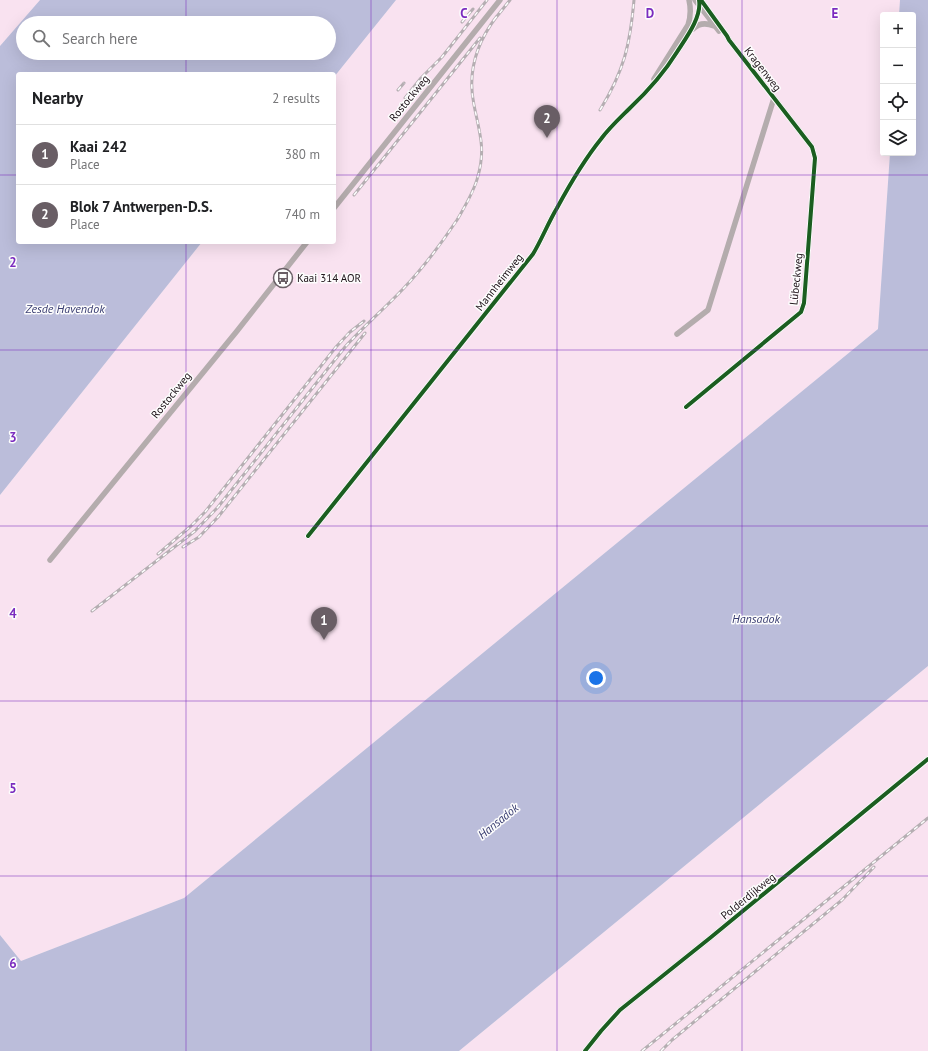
<!DOCTYPE html>
<html lang="en">
<head>
<meta charset="utf-8">
<style>
	:root { --surface:#fff; --page:#f6f6f6; --text:#202124; --muted:#757577; --line:#e0e0e0; --accent:#695e65 }
	body { margin:0; font-family:"PT Sans",sans-serif; background:var(--page); color:var(--text) }
	.controls { position:absolute; right:12px; top:12px; display:grid; overflow:hidden; border-radius:4px; box-shadow:0 4px 16px #0002 }
	.controls button { width:36px; height:36px; display:grid; place-items:center; padding:0; border:0; border-bottom:1px solid var(--line); background:var(--surface); color:var(--text); font:20px sans-serif }
	.you { position:absolute; left:596px; top:678px; width:14px; height:14px; margin:-10px; border:3px solid #fff; border-radius:50%; background:#1a73e8; box-shadow:0 0 0 6px #1a73e833 }
	.badge { display:grid; place-items:center; width:26px; height:26px; border-radius:50%; background:var(--accent); color:#fff; font-size:13px; font-weight:700 }
	.pin { position:absolute; translate:-50% -33px; filter:drop-shadow(0 1px 2px #0008) }
	.pin::after { content:''; position:absolute; top:21px; width:14px; height:12px; background:inherit; clip-path:polygon(0 0,100% 0,50% 100%) }
	.list { margin:0; padding:0; list-style:none }
	h2 { display:flex; justify-content:space-between; align-items:center; height:52px; margin:0; padding:0 16px; font-size:17px }
	h2 small { font-size:13px; font-weight:400; color:var(--muted) }
	.list li { display:grid; grid-template-columns:26px 1fr auto; gap:12px; align-items:center; box-sizing:border-box; height:60px; padding:0 16px; border-top:1px solid var(--line) }
	.list b { display:block; font-size:15px; white-space:nowrap }
	.list p { margin:0; font-size:13px; white-space:nowrap; color:var(--muted) }
	.list em { font-size:13px; font-style:normal; color:var(--muted) }
	.icon { flex:none; width:22px; height:22px; fill:none; stroke:currentColor; stroke-width:2; stroke-linecap:round; stroke-linejoin:round }
	.map { position:relative; flex:none; width:928px; height:1051px; overflow:hidden }
	.search { position:absolute; background:var(--surface); box-shadow:0 4px 16px #0002; left:16px; top:16px; width:320px; height:44px; display:flex; align-items:center; gap:10px; box-sizing:border-box; padding:0 14px; border-radius:22px; color:var(--muted); font-size:15px }
	.panel { position:absolute; background:var(--surface); box-shadow:0 4px 16px #0002; left:16px; top:72px; width:320px; height:172px; border-radius:4px }
	.map>svg:first-child { display:block }
	.built { fill:#f9e2f0 }
	.water { fill:#bbbdda; fill-rule:evenodd }
	.lines { fill:none; stroke-linecap:round; stroke-linejoin:round }
	.minor { stroke:#b4acad; stroke-width:5.5 }
	.rail-casing { stroke:#b5aeb2; stroke-width:3 }
	.rail { stroke:#fdfdfd; stroke-width:1.5; stroke-dasharray:4.5; stroke-linecap:butt }
	.cycleway-casing { stroke:#fdfdfd; stroke-width:6 }
	.cycleway { stroke:#1b5e20; stroke-width:4 }
	.grid { fill:none; stroke:#7b2cbf; stroke-width:1; stroke-opacity:0.55 }
	.labels { text-anchor:middle; dominant-baseline:central; stroke-width:3; stroke-linejoin:round; paint-order:stroke }
	.street-label { font-size:11px; fill:#1d1118; stroke:#fdfdfd }
	.poi-label { font-size:11px; fill:#1d1118; stroke:#fdfdfd; text-anchor:start }
	.water-label { font-size:12px; font-style:italic; fill:#393d71; stroke:#fdfdfd }
	.grid-label { font-size:13px; text-anchor:middle; font-weight:bold; fill:#7b2cbf; stroke:#fdfdfd; stroke-width:3; stroke-linejoin:round; paint-order:stroke }
</style>
</head>
<body>
<div class="map">
<svg width="928" height="1051" viewBox="0 0 928 1051">
	<rect width="100%" height="100%" fill="#f6eef3"/>
	<path class="built" d="M0 0H40L0 46Z
		M396 0H900L899 15H883V153H890L878 329 184 898 21 961 0 935V495L202 242H334V77Z
		M928 666V1051H459Z"/>
	<path class="water" d="M40 0H396L334 77V74H18V242H202L0 495V46ZM23 23H329V53H23Z
		M900 0H928V666L459 1051H0V935L21 961 184 898 878 329 890 153H913V15H899Z"/>
	<g class="lines">
		<path class="minor" d="M695 0 719 31
			M693 29C699 23 707 23 714 26
			M654 79 688 25C691 16 691 9 689 0
			M334 208 500 0
			M677 334 708 310 774 98
			M686 407 801 312 804 303 815 158 812 147 729 40 727 36 701 0
			M308 536 533 254C542 239 548 223 557 208 570 184 584 160 601 139 610 127 620 118 630 108 648 91 664 73 677 52 686 38 702 17 699 0
			M50 560 237 331 307 242
			M585 1051 601 1031 620 1010 710 938 928 759"/>
		<defs>
			<path id="rail" d="M494 20 510 0
				M462 22 473 9
				M398 90 404 83
				M405 98 421 78 442 57 487 0
				M600 110C624 71 630 45 634 0
				M354 195 480 38
				M183 547 199 537 218 517 365 333
				M158 554 191 526 205 512 336 347 350 332 364 321
				M92 611 195 531 218 507 345 347C363 327 384 309 403 289 423 268 441 244 457 220 465 206 474 192 478 176 486 148 479 131 474 105 467 72 477 42 497 16
				M642 1051 928 818
				M661 1051 672 1040 842 900 874 867"/>
		</defs>
		<use href="#rail" class="rail-casing"/>
		<use href="#rail" class="rail"/>
		<defs>
			<path id="cycleway" d="M686 407 801 312 804 303 815 158 812 147 729 40 727 36 701 0
				M308 536 533 254C542 239 548 223 557 208 570 184 584 160 601 139 610 127 620 118 630 108 648 91 664 73 677 52 686 38 702 17 699 0
				M585 1051 601 1031 620 1010 710 938 928 759"/>
		</defs>
		<use href="#cycleway" class="cycleway-casing"/>
		<use href="#cycleway" class="cycleway"/>
	</g>
	<path class="grid" d="M186 0V23M371 0V1051M557 0V1051M742 0V1051M186 53V74M0 175H18M334 175H928M186 242V1051M0 350H928M0 526H928M0 701H928M0 876H928"/>
	<defs>
		<symbol id="bus-ring" viewBox="-11 -11 22 22"><circle r="9.5" fill="#fdfdfd" stroke="#695e65" stroke-width="1.5"/><path d="M-5-6H5V4H4V6H2V4H-2V6H-4V4H-5ZM-3.5-4V0h7V-4ZM-3.5 1.2v1.5H-2V1.2ZM2 1.2v1.5H3.5V1.2Z" fill="#695e65"/></symbol>
	</defs>
	<g fill-rule="evenodd">
		<use href="#bus-ring" x="272" y="267" width="22" height="22"/>
	</g>
	<g class="labels">
		<g class="street-label">
			<text transform="translate(763 69) rotate(52)">Kragenweg</text>
			<text transform="translate(409 98) rotate(-51)">Rostockweg</text>
			<text transform="translate(796 279) rotate(-84)">Lübeckweg</text>
			<text transform="translate(499 282) rotate(-52)">Mannheimweg</text>
			<text transform="translate(171 395) rotate(-51)">Rostockweg</text>
			<text transform="translate(748 896) rotate(-39)">Polderdijkweg</text>
		</g>
		<g class="poi-label">
			<text x="297" y="278">Kaai 314 AOR</text>
		</g>
		<g class="water-label">
			<text x="65" y="308">Zesde Havendok</text>
			<text x="756" y="618">Hansadok</text>
			<text transform="translate(498 821) rotate(-39)">Hansadok</text>
		</g>
	</g>
	<g class="grid-label">
		<text x="464" y="18">C</text>
		<text x="650" y="18">D</text>
		<text x="835" y="18">E</text>
		<text x="13" y="267">2</text>
		<text x="13" y="442">3</text>
		<text x="13" y="618">4</text>
		<text x="13" y="793">5</text>
		<text x="13" y="968">6</text>
	</g>
</svg>
<div class="controls">
<button>+</button>
<button>−</button>
<button><svg class="icon" aria-label="locate" viewBox="0 0 24 24"><circle cx="12" cy="12" r="6"/><path d="M12 2v4M12 18v4M2 12h4M18 12h4"/></svg></button>
<button><svg class="icon" aria-label="layers" viewBox="0 0 24 24"><path d="M12 4l9 5-9 5-9-5zM3 14l9 5 9-5"/></svg></button>
</div>
<div class="you"></div>
<div class="pin badge" style="left:324px;top:640px">1</div>
<div class="pin badge" style="left:547px;top:138px">2</div>
<div class="search"><svg class="icon" aria-label="search" viewBox="0 0 24 24"><circle cx="10" cy="10" r="6"/><path d="M15 15l6 6"/></svg>Search here</div>
<section class="panel">
<h2>Nearby<small>2 results</small></h2>
<ul class="list">
<li><span class="badge">1</span><div><b>Kaai 242</b><p>Place</p></div><em>380 m</em></li>
<li><span class="badge">2</span><div><b>Blok 7 Antwerpen-D.S.</b><p>Place</p></div><em>740 m</em></li>
</ul>
</section>
</div>
</body>
</html>
